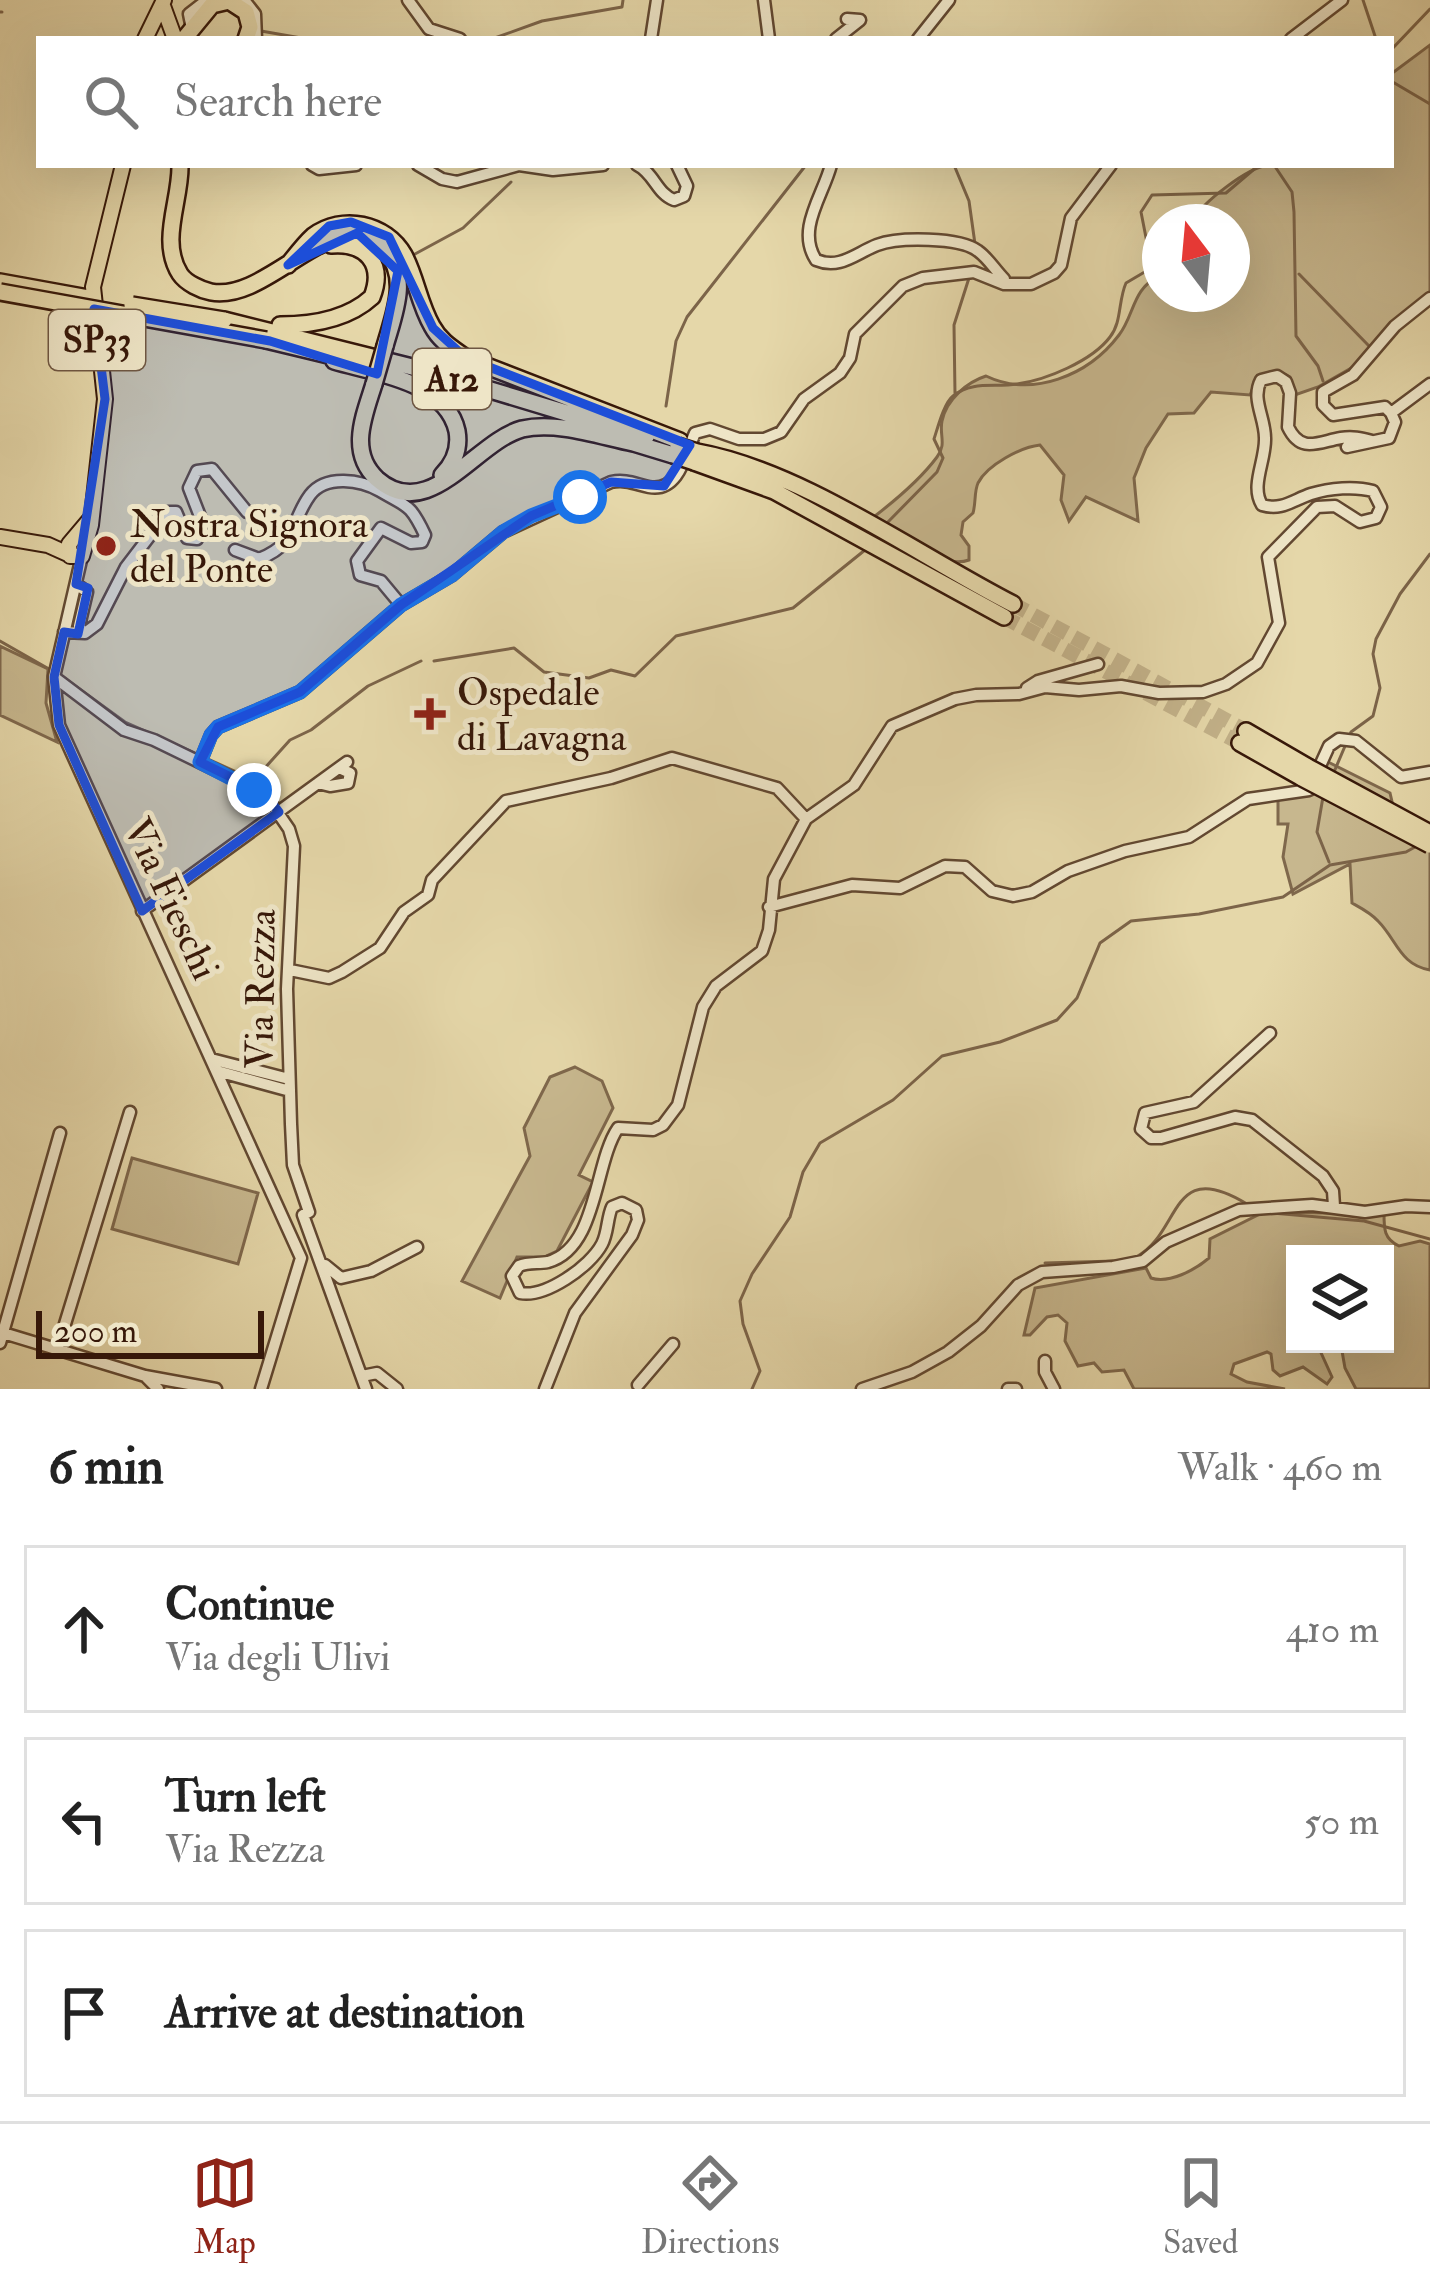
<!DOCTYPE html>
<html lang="en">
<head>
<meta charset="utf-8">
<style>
	:root { --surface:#fff; --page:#f6f6f6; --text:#222; --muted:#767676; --line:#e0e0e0; --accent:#8f2418 }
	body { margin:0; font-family:"IM FELL Double Pica",serif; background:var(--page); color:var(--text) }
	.controls { position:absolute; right:36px; bottom:36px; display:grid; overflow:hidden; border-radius:0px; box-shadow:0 12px 48px #0002 }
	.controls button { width:108px; height:108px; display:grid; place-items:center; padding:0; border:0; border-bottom:3px solid var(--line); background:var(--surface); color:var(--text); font:60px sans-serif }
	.compass { position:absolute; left:1142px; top:204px; width:108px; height:108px; border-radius:50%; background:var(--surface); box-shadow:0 12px 48px #0002; rotate:344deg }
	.scale { position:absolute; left:36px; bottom:30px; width:228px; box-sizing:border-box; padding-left:12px; border:6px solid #371809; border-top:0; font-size:33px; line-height:42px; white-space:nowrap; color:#371809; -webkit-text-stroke:9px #eee5c7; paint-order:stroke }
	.stop { position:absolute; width:36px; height:36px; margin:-27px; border:9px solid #1a73e8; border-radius:50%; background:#fff }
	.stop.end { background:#1a73e8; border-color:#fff; box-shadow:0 3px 12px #0008 }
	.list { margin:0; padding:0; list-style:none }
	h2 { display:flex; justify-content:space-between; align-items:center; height:156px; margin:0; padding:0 48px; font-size:51px }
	h2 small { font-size:39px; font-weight:400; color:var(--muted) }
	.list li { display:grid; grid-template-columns:78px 1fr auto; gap:36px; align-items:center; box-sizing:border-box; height:168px; margin:0 24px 24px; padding:0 24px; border:3px solid var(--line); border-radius:0px }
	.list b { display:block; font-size:45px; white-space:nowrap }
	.list p { margin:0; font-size:39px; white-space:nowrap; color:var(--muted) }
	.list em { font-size:39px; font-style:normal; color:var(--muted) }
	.icon { flex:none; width:66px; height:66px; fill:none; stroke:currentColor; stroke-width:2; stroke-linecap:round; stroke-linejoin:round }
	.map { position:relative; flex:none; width:1430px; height:1389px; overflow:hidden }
	.search { position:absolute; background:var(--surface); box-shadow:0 12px 48px #0002; left:36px; right:36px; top:36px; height:132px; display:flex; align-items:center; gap:30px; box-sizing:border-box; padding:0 42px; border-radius:0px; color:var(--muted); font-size:45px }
	.sheet { height:732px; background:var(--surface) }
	nav { display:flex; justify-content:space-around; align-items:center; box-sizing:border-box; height:168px; border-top:3px solid var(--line); background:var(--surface); font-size:33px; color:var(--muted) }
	nav a { display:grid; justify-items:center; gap:6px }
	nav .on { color:var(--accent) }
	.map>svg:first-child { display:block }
	.green { fill:#c7b78e; stroke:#7f684c; stroke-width:3 }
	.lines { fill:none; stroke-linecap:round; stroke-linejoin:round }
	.stream { stroke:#7c6449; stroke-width:3 }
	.highway-tunnel { stroke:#c2b189; stroke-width:15; stroke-dasharray:15 8; stroke-linecap:butt }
	.minor-casing { stroke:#624831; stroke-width:15 }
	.major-casing { stroke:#371809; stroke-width:18 }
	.highway-casing { stroke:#371809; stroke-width:20 }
	.minor { stroke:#eee5c7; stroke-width:10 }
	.major { stroke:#e5d7a9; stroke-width:14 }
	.highway { stroke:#e5d7a9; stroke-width:15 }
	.highway-bridge-casing { stroke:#371809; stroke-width:20; stroke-linecap:butt }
	.highway-bridge { stroke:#e5d7a9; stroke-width:15 }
	.route { stroke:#1a73e8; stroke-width:15 }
	.marked { fill:#1d4ed8; fill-opacity:0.2; stroke:#1d4ed8; stroke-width:9; stroke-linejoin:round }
	.poi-dot { fill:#8f2418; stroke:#eee5c7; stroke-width:4.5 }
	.labels { text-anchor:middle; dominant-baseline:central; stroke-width:10; stroke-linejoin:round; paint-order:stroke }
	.shield { fill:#eee5c7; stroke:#6e5642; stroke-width:3 }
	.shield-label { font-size:36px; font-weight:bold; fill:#371809 }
	.poi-label { font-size:39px; fill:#371809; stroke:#eee5c7; text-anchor:start }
	.street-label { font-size:39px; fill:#371809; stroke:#eee5c7 }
</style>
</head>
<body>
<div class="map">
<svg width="1430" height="1389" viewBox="0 0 1430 1389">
	<rect width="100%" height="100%" fill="#e5d7a9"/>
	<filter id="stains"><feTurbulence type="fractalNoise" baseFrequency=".00167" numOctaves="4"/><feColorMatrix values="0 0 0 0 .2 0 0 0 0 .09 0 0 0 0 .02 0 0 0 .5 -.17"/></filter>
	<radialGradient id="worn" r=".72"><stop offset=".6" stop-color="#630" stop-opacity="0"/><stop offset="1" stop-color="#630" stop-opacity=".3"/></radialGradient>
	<path class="green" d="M1430 45V292L1353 367 1318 387 1292 396 1290 377C1270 364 1257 376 1250 395L1211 392 1194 413 1168 414 1146 448 1134 478 1138 521 1086 497 1069 521 1061 500 1064 475 1040 445C1021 447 987 465 978 483 974 492 976 503 973 513L963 522 961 535 969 546V560C941 570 896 535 875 516 897 499 920 480 937 457 947 444 939 435 942 421 946 400 967 382 986 376 1032 398 1088 376 1119 335 1135 314 1132 288 1160 276V294H1232V222L1193 220C1203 202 1247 168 1268 165 1306 159 1352 165 1391 165V74Z
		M0 646 48 669 46 703 57 742 0 715Z
		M1326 761 1390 793 1397 823 1430 824V970C1400 965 1397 940 1378 921 1371 913 1361 908 1352 903L1350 864 1293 894 1283 857 1288 824H1278V799L1309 794Z
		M575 1067 602 1081 613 1108 579 1175 593 1182 557 1251 544 1257H517L500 1298 462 1281 530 1156 524 1128 550 1077Z
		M132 1158 258 1193 238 1264 112 1229Z
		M1264 1212 1384 1214C1384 1229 1384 1239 1399 1246L1420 1241 1430 1244V1389H1356L1345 1368 1342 1351 1326 1344H1385V1254H1295V1344H1317L1332 1377 1327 1384 1303 1367 1280 1376 1273 1370 1271 1354 1267 1352 1234 1364 1231 1374 1247 1382 1285 1389H1134L1124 1370 1102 1372 1094 1363 1078 1366 1065 1341 1067 1323 1058 1315 1047 1317 1030 1335H1024L1035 1288 1146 1268 1151 1278C1169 1284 1195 1270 1209 1258L1210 1239Z"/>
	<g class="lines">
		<path class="stream" d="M1363 0 1376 39
			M0 12H2
			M261 31 307 39
			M492 39 542 21 622 7 623 0
			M1391 50 1430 9
			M1391 81 1430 104
			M954 165 969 201 975 244
			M1274 165 1292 192 1294 212 1296 336 1318 366 1323 381
			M415 254 463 228 511 182
			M1299 274 1369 346
			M955 394 954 325 969 278
			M666 406 676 341 687 317 806 165
			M886 524 937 472 943 458 934 439C938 427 944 403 953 396 973 380 995 388 1017 384 1046 380 1092 361 1110 337 1122 322 1118 301 1126 283L1148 270 1150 258 1141 212 1152 195 1226 193 1259 165
			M0 641 49 669
			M434 661 514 648 544 672 589 678 611 670 635 676 676 636 793 608 865 550
			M63 677 125 722 195 753
			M208 759 254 780 290 740 311 730 368 686 421 661
			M1334 772 1351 732 1373 716 1380 688 1373 654 1376 639 1400 594 1430 554
			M1323 797 1317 832 1329 862
			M1272 1213 1364 1221 1430 1239
			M1136 1257C1182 1233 1169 1156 1247 1204
			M1045 1263 1115 1261
			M752 1389 760 1371 743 1324 740 1301 752 1274 790 1217 803 1172 820 1143 893 1100 942 1056 1000 1042 1057 1020 1077 998 1100 943 1131 921 1199 914 1283 897 1330 865 1406 852 1415 847"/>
		<path class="highway-tunnel" d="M1013 604 1246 731
			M1004 617 1240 743"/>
		<defs>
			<path id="minor" d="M244 0 255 14 256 39
				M408 0 429 29 460 39
				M764 0 769 39
				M191 24 189 14 207 0
				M651 39 657 0
				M836 39 860 20 847 19
				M918 39 949 0
				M1291 39 1342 0
				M312 165 319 169 356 165
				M418 165 442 179 457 182 519 165 553 170 603 165
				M637 165C654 173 657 194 674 200L684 196 687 186 677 165
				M1004 284H1031L1054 273 1061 265 1071 218 1111 165
				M1391 413 1385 407 1333 415 1323 405V392L1353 375 1395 326 1430 298
				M1391 413 1430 384
				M1347 447 1389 438 1395 422 1391 413
				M235 550 259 559C298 544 290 522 310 495 326 474 361 480 380 491 407 507 410 503 425 535L422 542 411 543 381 528 357 561 360 575 381 581 401 605
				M82 556 54 677 59 725 301 1258 261 1389
				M76 584 87 592 79 626 82 631
				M64 632 85 633 97 624 126 567 168 512H176L187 538 197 539 203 524 189 488 197 471 212 469 247 512
				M54 677 124 730 154 740 265 794 289 829 294 846 287 989 291 1124 293 1165 309 1212 303 1215 366 1389
				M1027 688 1038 681 1098 664
				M200 762 211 735 218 727 300 692 401 605 452 575 503 532 611 482C626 479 635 484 649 487 679 493 686 453 695 433L710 429 739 439H764L781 432 804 399 840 373 850 358 855 334 903 286 923 278 974 272 1004 284V279C995 270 988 258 978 251 960 237 898 237 877 245 856 253 840 270 816 260 796 229 823 196 831 165
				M318 783 330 786 348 783 350 773 339 768
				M769 907 852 885 900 888 945 866 965 867 992 891 1013 896 1032 892 1068 871 1125 851 1189 837 1248 799 1309 790 1329 746 1339 739 1356 741 1401 777 1430 772
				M142 911 347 762
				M290 970 329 978 342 972 380 948 404 912 428 895 432 880 506 801 611 778 672 758 777 788 806 819
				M1270 1033 1194 1102 1145 1113 1141 1129 1151 1138H1161L1235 1117 1252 1120 1323 1176 1333 1191 1334 1206
				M211 1059 289 1079
				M217 1071 290 1091
				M325 1265 341 1278 371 1271 417 1247
				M0 1332 145 1376 216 1389
				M0 1343 60 1133
				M57 1350 130 1112
				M1045 1361V1372L1054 1389
				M145 1376 158 1389
				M362 1376 377 1373 397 1389
				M638 1385 673 1344
				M545 1389 575 1313 632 1235 638 1220 636 1210 622 1203 612 1207C607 1218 608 1233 602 1244 590 1267 545 1298 520 1293L512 1276 519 1266C529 1262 538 1264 548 1262 598 1248 594 1163 618 1128L653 1130 663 1125 678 1105 703 1007 716 986 762 951 769 930 774 879 806 819 854 785 892 726 955 699 976 695 1019 694 1045 687 1079 690 1121 686 1159 693 1203 692 1226 684 1257 663 1279 623 1268 557 1317 507 1335 506 1360 522 1376 518 1381 507 1373 491C1355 486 1330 488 1311 494 1293 500 1282 511 1262 505 1250 486 1266 460 1265 438 1265 417 1251 399 1261 380L1277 376 1286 382 1290 393 1288 427C1301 454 1318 442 1341 438 1352 436 1361 438 1372 441
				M862 1389 912 1372 948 1352 981 1326 1018 1285 1042 1272 1113 1267 1143 1261 1166 1242 1239 1210 1312 1205 1365 1212 1406 1206 1430 1207
				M1008 1389H1016"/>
			<path id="major" d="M163 6 175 39
				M145 39 164 0
				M91 518 69 544 70 556H82L91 525 105 399 93 287 123 165
				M0 537 48 545 68 554"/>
			<path id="highway" d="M184 39 212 5 229 1 246 12 250 27 246 39
				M180 165C181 200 159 241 180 274 186 283 201 290 211 292 270 303 336 197 385 250 410 278 394 314 385 346
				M288 265C296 255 304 244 313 236 342 214 386 223 404 255 416 277 419 304 432 326 440 341 452 348 466 358L680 441
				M0 282 88 298
				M224 320 424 370 646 437
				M280 325C312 325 348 319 372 297 385 264 366 242 331 245
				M266 340 345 359
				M334 361C374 373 446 381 457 431 460 448 454 463 442 475
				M374 384C364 416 348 452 377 479 429 525 475 442 522 429 557 421 599 436 633 443
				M627 441 673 455
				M697 452C803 471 917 555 1013 604
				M694 462 774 491 1004 617
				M1246 731 1308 767
				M1240 743 1302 778"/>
		</defs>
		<use href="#minor" class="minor-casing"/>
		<use href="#major" class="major-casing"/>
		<use href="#highway" class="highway-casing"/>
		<use href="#minor" class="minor"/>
		<use href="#major" class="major"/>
		<use href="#highway" class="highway"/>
		<defs>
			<path id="highway-bridge" d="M0 292 266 340
				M132 305 224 320
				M374 384 385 346
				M678 446 697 452
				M673 455 694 462
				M1308 767 1430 833
				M1302 778 1430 845"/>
		</defs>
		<use href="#highway-bridge" class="highway-bridge-casing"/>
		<use href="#highway-bridge" class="highway-bridge"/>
	</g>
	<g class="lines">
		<path class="route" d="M254 790 200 762 211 735 218 727 300 692 401 605 452 575 503 532 531 516 580 497"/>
	</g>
	<path class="marked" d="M351 222 389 237 433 328 466 358 690 445 664 486 611 482 531 516 401 605 300 692 218 727 200 762 265 794 279 812 142 911 59 725 54 677 64 632 78 634 88 588 76 584 105 399 94 309 270 341 377 374 398 271 357 233 288 265 329 226Z"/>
	<g class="poi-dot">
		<circle cx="106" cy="546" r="12"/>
		<path d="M424 696h12v12h12v12h-12v12h-12v-12h-12v-12h12z"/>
	</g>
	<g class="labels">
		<g class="shield">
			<rect x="49" y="310" width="96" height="60" rx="9"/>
			<rect x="413" y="349" width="78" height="60" rx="9"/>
		</g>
		<g class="shield-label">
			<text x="97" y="340">SP33</text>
			<text x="452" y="379">A12</text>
		</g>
		<g class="poi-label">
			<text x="130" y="524">Nostra Signora<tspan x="130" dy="45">del Ponte</tspan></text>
			<text x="457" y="692">Ospedale<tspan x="457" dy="45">di Lavagna</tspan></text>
		</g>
		<g class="street-label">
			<text transform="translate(171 899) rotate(65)">Via Fieschi</text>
			<text transform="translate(261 989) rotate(-89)">Via Rezza</text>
		</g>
	</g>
	<rect width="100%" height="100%" filter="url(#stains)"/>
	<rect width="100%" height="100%" fill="url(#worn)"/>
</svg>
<div class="controls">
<button><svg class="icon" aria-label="layers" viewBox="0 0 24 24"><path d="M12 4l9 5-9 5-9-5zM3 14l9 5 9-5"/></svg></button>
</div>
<svg class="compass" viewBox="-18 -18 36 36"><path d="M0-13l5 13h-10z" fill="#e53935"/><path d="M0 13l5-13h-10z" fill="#767676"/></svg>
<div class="scale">200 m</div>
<div class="stop" style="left:580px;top:497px"></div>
<div class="stop end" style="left:254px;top:790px"></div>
<div class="search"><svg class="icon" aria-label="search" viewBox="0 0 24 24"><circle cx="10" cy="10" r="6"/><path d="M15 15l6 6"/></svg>Search here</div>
</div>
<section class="sheet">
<h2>6 min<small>Walk · 460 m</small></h2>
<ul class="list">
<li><svg class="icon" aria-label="ahead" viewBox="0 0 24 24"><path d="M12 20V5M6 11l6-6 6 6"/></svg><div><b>Continue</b><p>Via degli Ulivi</p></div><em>410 m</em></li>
<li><svg class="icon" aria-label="left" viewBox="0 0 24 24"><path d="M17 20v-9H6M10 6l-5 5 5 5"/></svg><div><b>Turn left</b><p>Via Rezza</p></div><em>50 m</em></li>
<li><svg class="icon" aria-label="arrive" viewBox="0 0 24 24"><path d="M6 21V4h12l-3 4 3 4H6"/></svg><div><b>Arrive at destination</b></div></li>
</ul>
</section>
<nav>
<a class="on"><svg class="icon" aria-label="map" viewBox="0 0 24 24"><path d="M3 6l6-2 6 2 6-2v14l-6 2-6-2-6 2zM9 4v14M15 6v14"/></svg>Map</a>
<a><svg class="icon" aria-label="directions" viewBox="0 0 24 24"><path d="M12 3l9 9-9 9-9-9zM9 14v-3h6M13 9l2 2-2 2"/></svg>Directions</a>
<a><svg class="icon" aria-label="saved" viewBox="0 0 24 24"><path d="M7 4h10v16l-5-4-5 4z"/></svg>Saved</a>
</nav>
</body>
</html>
